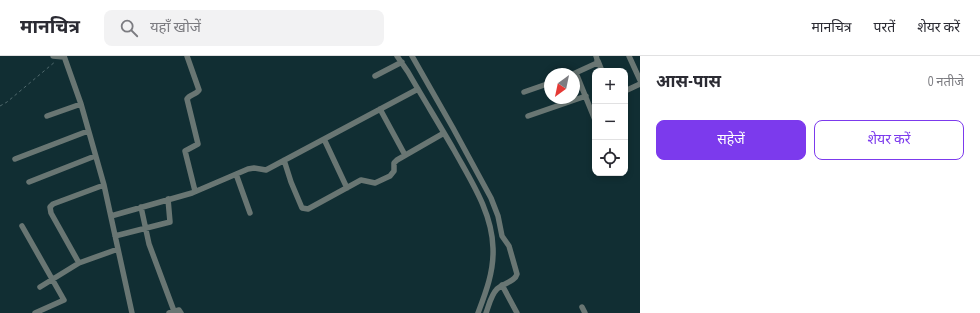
<!DOCTYPE html>
<html lang="hi">
<head>
<meta charset="utf-8">
<style>
	:root { --surface:#fff; --page:#f2f2f3; --text:#2b2b33; --muted:#7c7c81; --line:#e1e1e2; --accent:#7c3aed }
	body { margin:0; font-family:"PT Sans Narrow","Noto Sans Devanagari",sans-serif; background:var(--page); color:var(--text) }
	.controls { position:absolute; right:12px; top:12px; display:grid; overflow:hidden; border-radius:8px; box-shadow:0 2px 6px #0003 }
	.controls button { width:36px; height:36px; display:grid; place-items:center; padding:0; border:0; border-bottom:1px solid var(--line); background:var(--surface); color:var(--text); font:20px sans-serif }
	.compass { position:absolute; left:544px; top:12px; width:36px; height:36px; border-radius:50%; background:var(--surface); box-shadow:0 2px 6px #0003; rotate:213deg }
	.list { margin:0; padding:0; list-style:none }
	h2 { display:flex; justify-content:space-between; align-items:center; height:52px; margin:0; padding:0 16px; font-size:17px }
	h2 small { font-size:13px; font-weight:400; color:var(--muted) }
	.actions { display:flex; gap:8px; padding:12px 16px }
	.actions a { flex:1; padding:9px 0; border:1px solid var(--accent); border-radius:8px; text-align:center; font-size:14px; color:var(--accent) }
	.actions .main { background:var(--accent); color:#fff }
	.icon { flex:none; width:22px; height:22px; fill:none; stroke:currentColor; stroke-width:2; stroke-linecap:round; stroke-linejoin:round }
	.map { position:relative; flex:none; width:640px; height:257px; overflow:hidden }
	header { display:flex; align-items:center; gap:24px; box-sizing:border-box; height:56px; padding:0 20px; background:var(--surface); border-bottom:1px solid var(--line) }
	header strong { font-size:19px }
	nav { display:flex; gap:22px; margin-inline-start:auto; font-size:14px }
	.search { width:280px; height:36px; background:var(--page); display:flex; align-items:center; gap:10px; box-sizing:border-box; padding:0 14px; border-radius:8px; color:var(--muted); font-size:15px }
	main { display:flex }
	aside { flex:1; background:var(--surface) }
	.map>svg:first-child { display:block }
	.lines { fill:none; stroke-linecap:round; stroke-linejoin:round }
	.path { stroke:#50696d; stroke-width:1; stroke-dasharray:3 3; stroke-linecap:butt }
	.street { stroke:#697673; stroke-width:5.5 }
</style>
</head>
<body>
<header>
<strong>मानचित्र</strong>
<div class="search"><svg class="icon" aria-label="search" viewBox="0 0 24 24"><circle cx="10" cy="10" r="6"/><path d="M15 15l6 6"/></svg>यहाँ खोजें</div>
<nav><a>मानचित्र</a><a>परतें</a><a>शेयर करें</a></nav>
</header>
<main>
<div class="map">
<svg width="640" height="257" viewBox="0 0 640 257">
	<rect width="100%" height="100%" fill="#112e33"/>
	<g class="lines">
		<path class="path" d="M0 50 7 46 56 5"/>
		<path class="street" d="M53 0 64 1
			M64 0 81 48 104 129 132 257
			M187 0 199 34C196 39 190 38 187 43L198 88 185 95 195 135
			M397 0 408 16C423 42 439 68 454 94 471 125 492 156 493 192 494 215 486 236 478 257
			M412 0 453 72 491 142 498 160 502 180 509 190 517 218C515 226 503 227 497 233 491 239 489 249 486 257
			M629 0 640 24
			M598 5 602 15
			M576 17 595 64
			M573 18 597 7V3L596 0
			M375 20 402 6
			M625 35 640 28
			M524 36 550 27
			M380 53 405 99
			M47 60 81 48
			M528 60 586 40
			M324 83 347 132
			M15 103 88 75
			M284 104 291 126 302 152 308 153 361 124 375 127 390 120 394 115V107L397 104 444 77
			M236 118 250 157
			M29 126 95 100
			M141 151 149 188 174 255
			M111 160 192 137 248 113 254 112 266 114 418 33
			M22 170 64 244 35 257
			M115 180 170 166 168 143
			M79 207 51 157 50 151 53 148 104 129
			M502 229 517 257
			M40 231 79 207 118 193
			M582 251 585 257
			M169 257 179 254 181 257"/>
	</g>
</svg>
<div class="controls">
<button>+</button>
<button>−</button>
<button><svg class="icon" aria-label="locate" viewBox="0 0 24 24"><circle cx="12" cy="12" r="6"/><path d="M12 2v4M12 18v4M2 12h4M18 12h4"/></svg></button>
</div>
<svg class="compass" viewBox="-18 -18 36 36"><path d="M0-13l5 13h-10z" fill="#e53935"/><path d="M0 13l5-13h-10z" fill="#7c7c81"/></svg>
</div>
<aside>
<h2>आस-पास<small>0 नतीजे</small></h2>
<ul class="list">
</ul>
<div class="actions"><a class="main">सहेजें</a><a>शेयर करें</a></div>
</aside>
</main>
</body>
</html>
